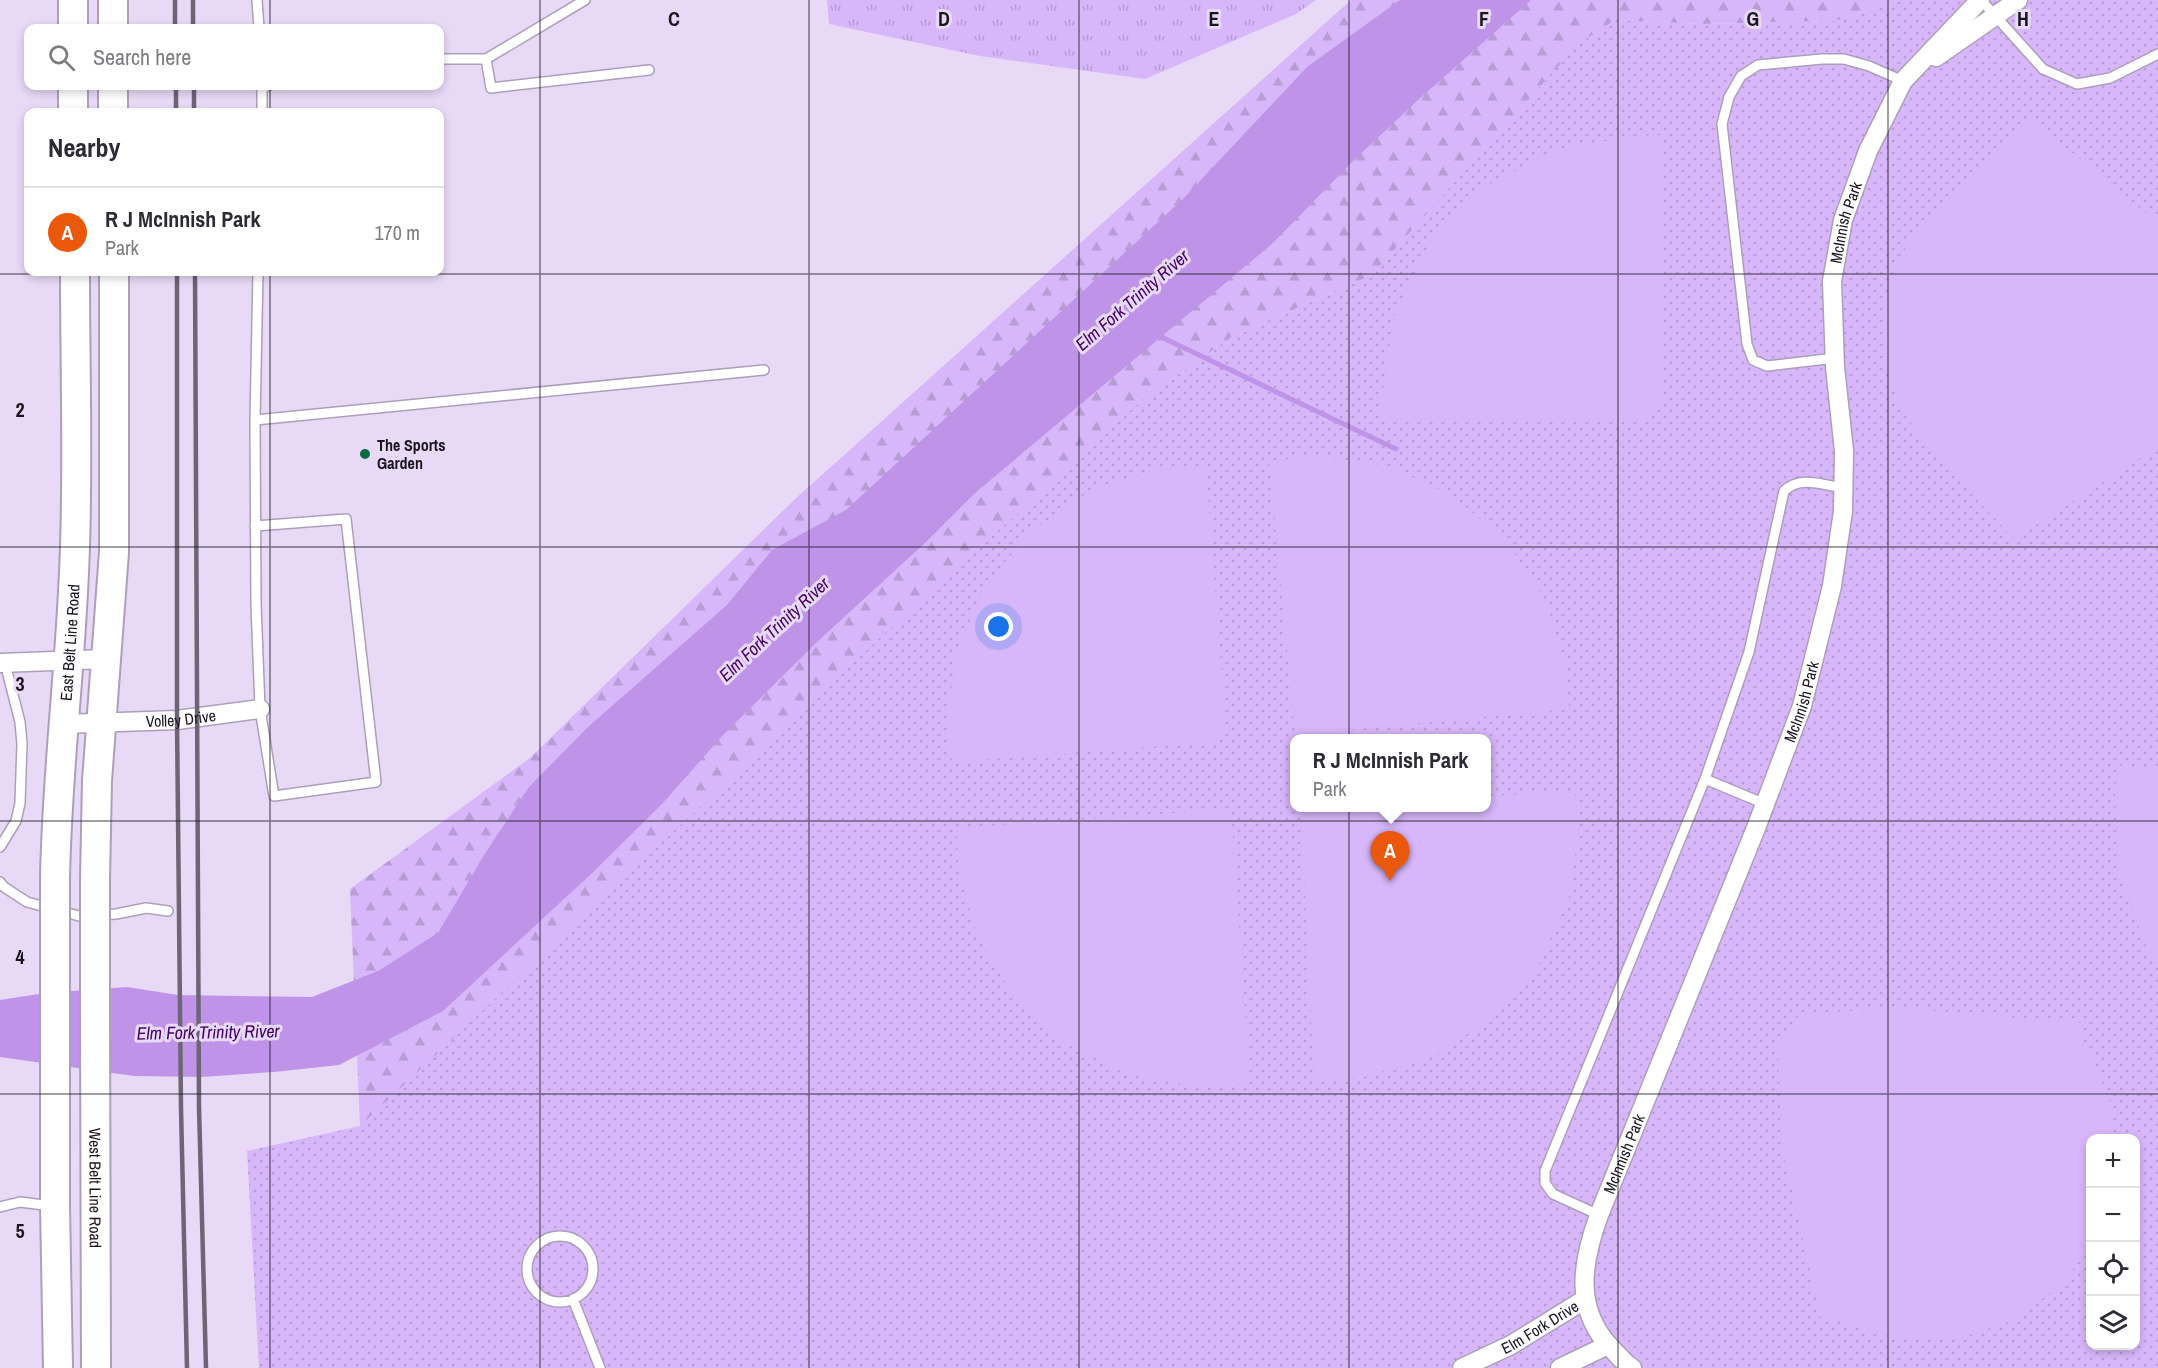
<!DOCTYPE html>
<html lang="en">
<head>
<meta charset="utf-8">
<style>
	:root { --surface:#fff; --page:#f7f7f7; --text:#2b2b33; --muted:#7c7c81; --line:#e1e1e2; --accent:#ea580c }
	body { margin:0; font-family:"Archivo Narrow",sans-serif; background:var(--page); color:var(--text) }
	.controls { position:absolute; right:18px; bottom:18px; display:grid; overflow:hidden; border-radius:12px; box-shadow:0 3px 9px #0003 }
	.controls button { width:54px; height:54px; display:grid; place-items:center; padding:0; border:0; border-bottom:2px solid var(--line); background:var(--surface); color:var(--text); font:30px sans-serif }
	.you { position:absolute; left:999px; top:627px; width:21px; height:21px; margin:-15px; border:4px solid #fff; border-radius:50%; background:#1a73e8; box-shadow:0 0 0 9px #1a73e833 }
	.badge { display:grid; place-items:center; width:39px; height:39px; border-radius:50%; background:var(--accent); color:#fff; font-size:20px; font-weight:700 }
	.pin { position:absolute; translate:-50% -50px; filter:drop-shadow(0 2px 3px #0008) }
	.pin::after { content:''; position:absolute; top:32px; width:21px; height:18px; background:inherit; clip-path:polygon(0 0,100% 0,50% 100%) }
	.popup { position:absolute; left:1290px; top:734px; width:201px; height:78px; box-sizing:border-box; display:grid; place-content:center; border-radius:12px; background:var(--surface); filter:drop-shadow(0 2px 4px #0005); font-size:20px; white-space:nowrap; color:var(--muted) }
	.popup b { font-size:22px; color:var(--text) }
	.popup::after { content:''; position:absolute; left:50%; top:100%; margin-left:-12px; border:12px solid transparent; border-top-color:var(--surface) }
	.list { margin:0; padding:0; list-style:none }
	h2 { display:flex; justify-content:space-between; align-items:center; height:78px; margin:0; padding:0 24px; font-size:26px }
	h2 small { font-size:20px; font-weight:400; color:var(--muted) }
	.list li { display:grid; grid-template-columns:39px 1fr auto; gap:18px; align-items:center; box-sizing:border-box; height:90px; padding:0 24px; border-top:2px solid var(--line) }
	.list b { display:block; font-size:22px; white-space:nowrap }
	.list p { margin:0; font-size:20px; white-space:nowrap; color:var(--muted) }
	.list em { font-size:20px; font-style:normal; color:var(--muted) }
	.icon { flex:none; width:33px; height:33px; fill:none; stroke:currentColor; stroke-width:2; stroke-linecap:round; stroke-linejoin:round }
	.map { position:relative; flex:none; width:2158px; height:1368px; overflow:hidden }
	.search { position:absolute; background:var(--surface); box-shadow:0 3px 9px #0003; left:24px; top:24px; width:420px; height:66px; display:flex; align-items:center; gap:15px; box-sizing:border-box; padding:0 21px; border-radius:12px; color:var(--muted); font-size:22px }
	.panel { position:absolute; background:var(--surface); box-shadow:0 3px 9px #0003; left:24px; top:108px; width:420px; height:168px; border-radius:12px }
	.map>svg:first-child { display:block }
	.grass { fill:url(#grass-tufts) }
	.forest { fill:url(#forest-firs) }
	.park { fill:url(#park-dots); fill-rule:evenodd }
	.pitch { fill:#d7b6f9 }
	.water { fill:#bf94e8 }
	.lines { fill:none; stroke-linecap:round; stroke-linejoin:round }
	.stream { stroke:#bf94e8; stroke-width:5 }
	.lane-casing { stroke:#ad9fbb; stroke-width:12 }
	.street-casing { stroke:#ad9fbb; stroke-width:21 }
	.primary-casing { stroke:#ad9fbb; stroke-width:32 }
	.lane { stroke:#fff; stroke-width:9 }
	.street { stroke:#fff; stroke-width:18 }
	.primary { stroke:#fff; stroke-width:28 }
	.rail { stroke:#6d6476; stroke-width:4.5 }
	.primary-bridge-casing { stroke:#ad9fbb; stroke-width:32; stroke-linecap:butt }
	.primary-bridge { stroke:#fff; stroke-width:28 }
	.grid { fill:none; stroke:#1a151f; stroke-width:1.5; stroke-opacity:0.55 }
	.poi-dot { fill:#0a6c41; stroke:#e8d9f7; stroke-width:2 }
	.labels { text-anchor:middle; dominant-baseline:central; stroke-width:6; stroke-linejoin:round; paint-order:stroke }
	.street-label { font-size:16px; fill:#1a151f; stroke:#e8d9f7 }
	.poi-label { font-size:16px; font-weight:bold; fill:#1a151f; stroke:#e8d9f7; text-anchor:start }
	.water-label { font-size:18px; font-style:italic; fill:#420068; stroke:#e8d9f7 }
	.grid-label { font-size:20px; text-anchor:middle; font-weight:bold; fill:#1a151f; stroke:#e8d9f7; stroke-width:6; stroke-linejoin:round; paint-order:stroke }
</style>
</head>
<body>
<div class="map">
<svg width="2158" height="1368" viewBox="0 0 2158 1368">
	<defs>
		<pattern id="grass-tufts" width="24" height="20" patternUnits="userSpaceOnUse" patternTransform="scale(1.5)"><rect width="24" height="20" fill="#d7b6f9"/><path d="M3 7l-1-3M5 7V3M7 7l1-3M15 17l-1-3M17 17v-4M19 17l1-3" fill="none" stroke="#b89cd5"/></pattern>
		<pattern id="forest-firs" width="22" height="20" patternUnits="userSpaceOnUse" patternTransform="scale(1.5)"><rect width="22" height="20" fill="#d7b6f9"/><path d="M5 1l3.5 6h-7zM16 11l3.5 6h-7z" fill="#b89cd5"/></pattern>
		<pattern id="park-dots" width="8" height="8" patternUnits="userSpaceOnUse" patternTransform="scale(1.5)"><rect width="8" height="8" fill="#d7b6f9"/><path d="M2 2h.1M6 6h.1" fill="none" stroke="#b89cd5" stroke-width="1.8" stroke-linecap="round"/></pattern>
	</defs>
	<rect width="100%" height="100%" fill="#e8d9f7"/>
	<path class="grass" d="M827 0H1316L1296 14 1145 79 980 56 829 24Z"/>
	<path class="forest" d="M1351 0H1899L1836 21 1700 24 1615 20 1578 45 1372 275 1233 336 1146 397 1409 1368 360 1126 350 889 530 758 794 500Z"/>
	<path class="park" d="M1899 0H2158V1368H259L247 1151 360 1126 882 636 1146 397 1233 336 1372 275 1578 44 1615 20 1700 24 1836 21ZM1294 738H1486V808H1294ZM2090 1138H2136V1346H2090Z"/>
	<path class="pitch" d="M2031 119 2158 223V447L2014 539 1927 447 1900 406 1885 361 1883 312 1895 265 1920 224Z
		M1664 135 1662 400 1642 420 1381 418 1382 396 1394 316 1429 244 1485 186 1557 149 1636 136Z
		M1319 456 1389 466 1453 496 1507 542 1546 601 1567 669 1569 709 1307 734 1294 724 1269 461Z
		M1206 467 1226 730 1215 742 952 762 947 722 956 652 985 586 1030 532 1088 492 1155 470Z
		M2117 765 2158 770V962L2145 944 2119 872 2115 795Z
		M1575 792 1579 832 1568 902 1538 966 1491 1019 1432 1057 1364 1077 1314 1080 1301 816 1309 808H1486V796Z
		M1220 810 1232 820 1250 1083 1200 1087 1130 1075 1067 1044 1014 996 977 936 958 868 957 828Z
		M1903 1008 2082 1023 2084 1045 2091 1053 2113 1110 2114 1138H2090V1244L2065 1281 2017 1319 1959 1339H1898L1840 1321 1822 1322 1781 1144 1778 1041 1800 1014Z"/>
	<path class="water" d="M1400 0H1531L1418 100 1352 162 1273 243 975 493 925 543 818 641 723 735 662 804 590 875 443 1011 339 1065 274 1072 201 1077 134 1076 0 1057V1000L45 993 127 987 178 995 312 997 378 971 438 933 484 855 529 787 588 727 727 605 772 550 846 510 1183 199 1307 67Z"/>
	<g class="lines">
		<path class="stream" d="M1157 335 1396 449"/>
		<defs>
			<path id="lane" d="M257 0 259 28
				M1981 0 2043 69 2077 84 2110 78 2158 54
				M440 59H486L585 0
				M486 59 491 88 649 70
				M262 112V87L268 86
				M1835 358 1767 366 1753 360 1747 344 1722 124 1729 97 1741 76 1758 65 1822 59H1844L1869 66 1903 81
				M255 420 258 272
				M255 526 346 519 376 782 274 796 260 709 256 604 255 420 764 370
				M1765 804 1705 779 1749 652 1784 491C1800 475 1823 485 1843 488
				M0 847 16 821 20 803 22 744 20 722 5 663
				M0 882 4 887 27 902 79 916 116 914 146 908 168 911
				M0 1207 20 1202 52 1206
				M1599 1215 1553 1194 1545 1183V1171L1705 779
				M527 1269a33 33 0 1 1 66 0a33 33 0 1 1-66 0Z
				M573 1299 600 1368"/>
			<g id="street">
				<path d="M1936 57 2018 0"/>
				<path d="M0 663 106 659"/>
				<path id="s1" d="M63 724 177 720 260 709"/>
				<path id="s2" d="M1462 1368 1511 1345 1584 1300"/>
				<path d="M1560 1368 1608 1345"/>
				<path id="s3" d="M1632 1368C1624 1363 1618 1355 1612 1349 1573 1309 1582 1262 1599 1215L1756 828 1802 706 1832 586 1843 511 1844 451 1835 367 1832 281 1843 220 1868 151 1903 81 1980 0"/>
			</g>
			<g id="primary">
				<path d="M73 0V28"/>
				<path d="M113 0V28"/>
				<path d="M73 86V112"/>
				<path d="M113 86V112"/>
				<path id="s4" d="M55 878C57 767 72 657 75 546 78 454 75 363 75 272"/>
				<path d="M95 879 97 781 114 552V272"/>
				<path id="s5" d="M95 1010 96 1368"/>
				<path d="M55 1014V1206L58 1368"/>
			</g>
		</defs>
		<use href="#lane" class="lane-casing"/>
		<use href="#street" class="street-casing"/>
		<use href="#primary" class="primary-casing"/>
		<use href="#lane" class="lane"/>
		<use href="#street" class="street"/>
		<use href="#primary" class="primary"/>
		<path class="rail" d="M175 0V28
			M193 0V28
			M176 86V112
			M194 86V112
			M177 272V720L181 1108 187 1368
			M195 272 199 1107 206 1368"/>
		<defs>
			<path id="primary-bridge" d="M55 878V1014
				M95 879V1010"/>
		</defs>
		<use href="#primary-bridge" class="primary-bridge-casing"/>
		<use href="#primary-bridge" class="primary-bridge"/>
	</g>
	<path class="grid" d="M270 0V28M540 0V1368M809 0V1368M1079 0V1368M1349 0V1368M1618 0V1368M1888 0V1368M270 86V112M270 272V1368M0 274H2158M0 547H2158M0 821H2158M0 1094H2158"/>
	<circle class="poi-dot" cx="365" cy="454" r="6"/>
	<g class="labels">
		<g class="street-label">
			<text stroke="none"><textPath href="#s3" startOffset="1209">McInnish Park</textPath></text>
			<text stroke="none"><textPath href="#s4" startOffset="236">East Belt Line Road</textPath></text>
			<text stroke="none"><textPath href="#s3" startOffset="723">McInnish Park</textPath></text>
			<text stroke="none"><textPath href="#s1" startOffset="118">Volley Drive</textPath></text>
			<text stroke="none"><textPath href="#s3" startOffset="237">McInnish Park</textPath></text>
			<text stroke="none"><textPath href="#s5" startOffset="178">West Belt Line Road</textPath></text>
			<text stroke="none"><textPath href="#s2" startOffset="88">Elm Fork Drive</textPath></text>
		</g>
		<g class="poi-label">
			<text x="377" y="445">The Sports<tspan x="377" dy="18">Garden</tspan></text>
		</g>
		<g class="water-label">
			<text transform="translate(1132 300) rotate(-41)">Elm Fork Trinity River</text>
			<text transform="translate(774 629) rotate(-43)">Elm Fork Trinity River</text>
			<text transform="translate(208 1032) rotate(-1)">Elm Fork Trinity River</text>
		</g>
	</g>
	<g class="grid-label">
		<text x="674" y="26">C</text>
		<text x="944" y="26">D</text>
		<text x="1214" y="26">E</text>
		<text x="1484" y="26">F</text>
		<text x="1753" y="26">G</text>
		<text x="2023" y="26">H</text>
		<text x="20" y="417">2</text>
		<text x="20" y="691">3</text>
		<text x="20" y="964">4</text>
		<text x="20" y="1238">5</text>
	</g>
</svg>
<div class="controls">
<button>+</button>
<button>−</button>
<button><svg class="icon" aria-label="locate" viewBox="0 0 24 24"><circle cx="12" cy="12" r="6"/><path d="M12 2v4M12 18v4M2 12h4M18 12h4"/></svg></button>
<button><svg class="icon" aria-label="layers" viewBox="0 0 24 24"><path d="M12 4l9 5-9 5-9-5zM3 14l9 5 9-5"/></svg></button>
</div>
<div class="you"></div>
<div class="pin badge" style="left:1390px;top:881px">A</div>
<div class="popup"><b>R J McInnish Park</b>Park</div>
<div class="search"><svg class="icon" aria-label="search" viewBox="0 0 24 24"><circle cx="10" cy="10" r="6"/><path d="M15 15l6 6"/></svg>Search here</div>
<section class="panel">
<h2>Nearby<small></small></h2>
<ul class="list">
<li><span class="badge">A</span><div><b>R J McInnish Park</b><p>Park</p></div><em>170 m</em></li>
</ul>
</section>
</div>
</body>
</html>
